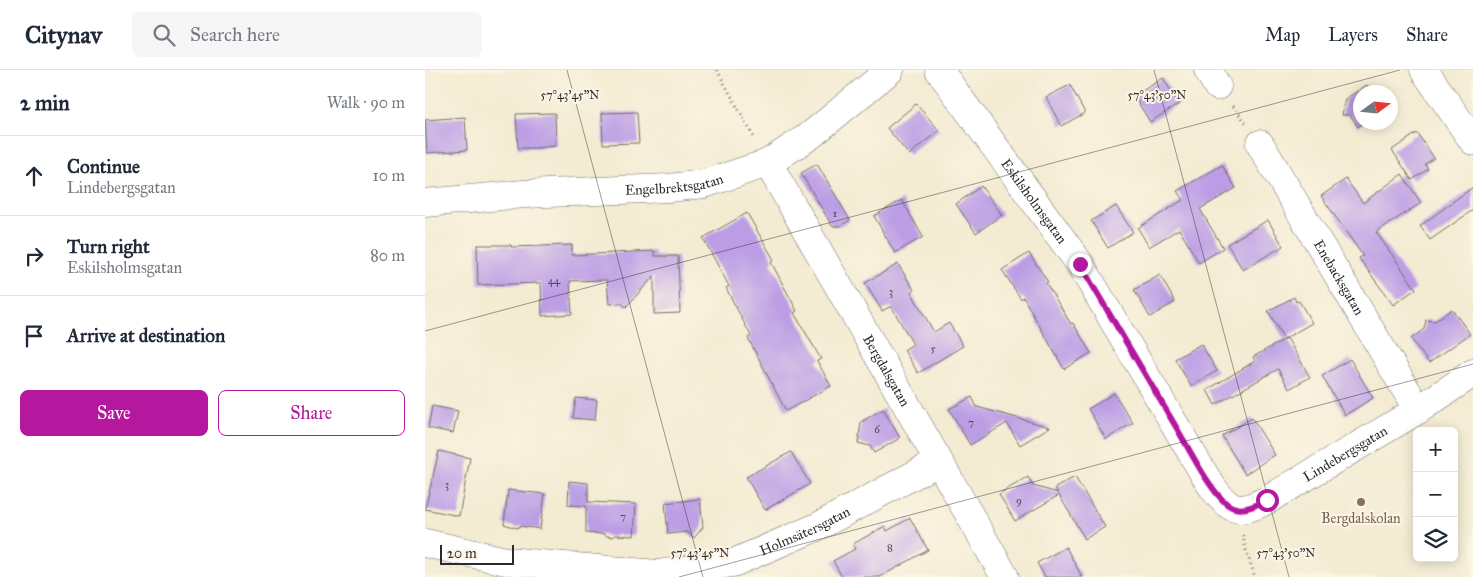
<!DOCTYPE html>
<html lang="en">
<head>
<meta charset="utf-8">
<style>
	:root { --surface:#fff; --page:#f6f6f7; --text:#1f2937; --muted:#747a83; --line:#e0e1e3; --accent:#b5179e }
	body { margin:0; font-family:"IM FELL Great Primer",serif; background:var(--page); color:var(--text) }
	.controls { position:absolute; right:15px; bottom:15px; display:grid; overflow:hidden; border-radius:8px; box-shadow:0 2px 12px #0003 }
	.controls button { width:45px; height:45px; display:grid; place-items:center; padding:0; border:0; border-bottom:1px solid var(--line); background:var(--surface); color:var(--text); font:25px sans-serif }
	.compass { position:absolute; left:928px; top:15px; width:45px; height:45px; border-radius:50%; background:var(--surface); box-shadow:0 2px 12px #0003; rotate:75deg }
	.scale { position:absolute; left:15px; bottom:12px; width:74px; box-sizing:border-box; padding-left:5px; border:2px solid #2b2b2b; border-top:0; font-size:14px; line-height:18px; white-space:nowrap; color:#2b2b2b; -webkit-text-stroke:4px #fcf5e5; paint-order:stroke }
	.stop { position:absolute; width:15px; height:15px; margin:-11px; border:4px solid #b5179e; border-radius:50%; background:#fff }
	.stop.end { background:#b5179e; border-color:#fff; box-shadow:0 1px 5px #0008 }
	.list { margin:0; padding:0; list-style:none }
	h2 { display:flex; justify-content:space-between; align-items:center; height:65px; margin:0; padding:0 20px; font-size:21px }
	h2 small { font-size:16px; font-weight:400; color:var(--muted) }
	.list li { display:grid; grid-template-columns:32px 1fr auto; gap:15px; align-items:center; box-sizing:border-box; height:80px; padding:0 20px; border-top:1px solid var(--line) }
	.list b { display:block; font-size:19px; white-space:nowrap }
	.list p { margin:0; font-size:16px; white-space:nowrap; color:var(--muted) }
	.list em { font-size:16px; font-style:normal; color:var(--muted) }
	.actions { display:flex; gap:10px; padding:15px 20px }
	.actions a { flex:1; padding:11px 0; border:1px solid var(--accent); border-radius:8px; text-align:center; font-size:18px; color:var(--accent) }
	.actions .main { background:var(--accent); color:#fff }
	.icon { flex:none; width:28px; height:28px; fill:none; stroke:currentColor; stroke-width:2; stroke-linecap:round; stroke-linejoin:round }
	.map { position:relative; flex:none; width:1048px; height:507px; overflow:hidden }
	header { display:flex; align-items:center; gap:30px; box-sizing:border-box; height:70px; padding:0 25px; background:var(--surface); border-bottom:1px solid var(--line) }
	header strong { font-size:24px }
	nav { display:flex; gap:28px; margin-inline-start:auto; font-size:18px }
	.search { width:350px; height:45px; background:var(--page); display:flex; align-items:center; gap:12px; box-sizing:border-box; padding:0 18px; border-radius:8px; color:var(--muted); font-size:19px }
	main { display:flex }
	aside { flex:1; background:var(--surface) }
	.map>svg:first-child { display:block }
	.building { fill:#bb9ce5 }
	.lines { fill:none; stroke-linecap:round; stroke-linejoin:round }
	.minor-casing { stroke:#716e65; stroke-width:29 }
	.path { stroke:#716e65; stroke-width:3; stroke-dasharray:1 4; stroke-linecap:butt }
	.minor { stroke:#fff; stroke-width:28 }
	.route { stroke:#b5179e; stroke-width:6 }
	.ticks { fill:none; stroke:#2b2b2b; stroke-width:1; stroke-opacity:0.45 }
	.education-dot { fill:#8d6e63; stroke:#fcf5e5; stroke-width:2 }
	.labels { text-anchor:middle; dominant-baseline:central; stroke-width:4; stroke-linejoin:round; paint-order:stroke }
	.number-label { font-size:11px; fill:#4f475a }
	.street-label { font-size:14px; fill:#2b2b2b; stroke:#fcf5e5 }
	.education-label { font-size:14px; fill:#785e54; stroke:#fcf5e5 }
	.ticks-label { font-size:12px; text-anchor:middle; fill:#2b2b2b; stroke:#fcf5e5; stroke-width:4; stroke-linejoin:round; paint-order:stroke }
</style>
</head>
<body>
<header>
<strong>Citynav</strong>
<div class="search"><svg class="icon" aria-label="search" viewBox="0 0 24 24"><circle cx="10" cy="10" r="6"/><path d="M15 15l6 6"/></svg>Search here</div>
<nav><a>Map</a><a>Layers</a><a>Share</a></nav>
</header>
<main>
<aside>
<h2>2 min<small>Walk · 90 m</small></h2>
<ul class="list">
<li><svg class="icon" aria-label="ahead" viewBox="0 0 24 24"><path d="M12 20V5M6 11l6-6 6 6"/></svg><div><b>Continue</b><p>Lindebergsgatan</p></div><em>10 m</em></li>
<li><svg class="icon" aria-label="right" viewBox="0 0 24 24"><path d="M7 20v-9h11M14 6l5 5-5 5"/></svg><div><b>Turn right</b><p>Eskilsholmsgatan</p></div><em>80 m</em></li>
<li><svg class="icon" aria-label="arrive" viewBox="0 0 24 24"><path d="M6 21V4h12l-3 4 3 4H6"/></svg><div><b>Arrive at destination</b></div></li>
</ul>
<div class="actions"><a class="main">Save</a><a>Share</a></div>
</aside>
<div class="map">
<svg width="1048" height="507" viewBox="0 0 1048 507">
	<rect width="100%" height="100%" fill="#fcf5e5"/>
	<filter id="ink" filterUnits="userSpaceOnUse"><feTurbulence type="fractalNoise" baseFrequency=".02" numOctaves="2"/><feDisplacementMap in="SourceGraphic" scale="10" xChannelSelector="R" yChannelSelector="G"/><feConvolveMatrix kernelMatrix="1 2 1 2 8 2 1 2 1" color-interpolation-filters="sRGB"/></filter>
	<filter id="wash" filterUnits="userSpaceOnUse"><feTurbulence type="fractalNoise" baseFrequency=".0096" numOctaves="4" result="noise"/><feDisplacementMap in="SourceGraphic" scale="20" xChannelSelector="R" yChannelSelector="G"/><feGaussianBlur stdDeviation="1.12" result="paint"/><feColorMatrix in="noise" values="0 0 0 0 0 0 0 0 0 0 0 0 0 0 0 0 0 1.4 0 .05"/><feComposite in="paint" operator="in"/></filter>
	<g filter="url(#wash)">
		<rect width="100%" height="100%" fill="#f3ebd2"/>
		<g id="blocks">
			<path class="building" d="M738 8 754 34 725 52 709 26Z
				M645 15 660 43 636 56 621 27Z
				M942 15 947 22H936V52H939L933 57 925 45H917L920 29Z
				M491 34 514 60 484 85 462 58Z
				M212 42 214 73 178 74 177 43Z
				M130 43 131 76 111 78H93L91 44Z
				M40 47 42 80 2 83 0 50Z
				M992 63 1009 88 1000 94 1003 99 987 110 967 80Z
				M392 94 425 150 415 156H407L376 103Z
				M797 95 811 118 775 139 798 178 774 193 754 159 724 177 713 158 758 130 752 121Z
				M977 104 996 133 951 162 991 219 968 235 934 188 938 186 896 126 921 109 938 133Z
				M556 116 577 145 551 163 531 134Z
				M1048 117V140L1005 170 995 156Z
				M477 130 498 167 470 183 449 146Z
				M691 136 708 162 683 178 666 151Z
				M322 143 349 190 346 192 372 241 369 243 396 289 392 291 406 316 361 341 323 268 326 266 301 218 304 216 278 168Z
				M843 150 858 176 818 200 802 174Z
				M52 175H86V177L147 175V185L230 181V186H253L255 243 229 244V206L201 237 196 233 184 234 182 210 145 211 147 244 117 246 116 213 53 215Z
				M604 183 623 212 621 213 646 254 648 253 666 283 639 299 598 227 596 229 577 200Z
				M473 194 489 220 486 222 509 262 524 253 538 276 493 303 479 280 488 274 466 236 457 241 440 213Z
				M735 205 750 232 725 247 709 220Z
				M869 227 871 232 874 231 887 253 859 269 843 241Z
				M1027 239 1045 264 1004 293 986 269 999 259 1001 250 1010 251Z
				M862 268 885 307 864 319 853 299 790 335 782 320 830 291 828 287Z
				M776 274 792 301 766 316 750 289Z
				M925 289 948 328 920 345 897 306Z
				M689 323 708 353 681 369 663 339Z
				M547 327 552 337 625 357 595 375 582 353 545 375 524 339Z
				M151 328 172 330 170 350 148 348Z
				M7 336 33 341 28 363 3 358Z
				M458 339 475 368 449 383 445 376 433 373 436 352Z
				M827 348 850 385 820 404 797 366Z
				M14 381 45 388 34 446 0 439Z
				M366 382 385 414 340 440 321 407Z
				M603 407 608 416 633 423 630 418 650 407 680 457 660 469 634 425 590 451 574 424Z
				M144 411 163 413V432L211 434 209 466 191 465 188 467 182 466 179 464 161 463V436L143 435Z
				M83 420 120 424 115 459 95 456 92 458 79 454Z
				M275 429 278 457 269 468 262 462 243 464 240 433Z
				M485 448 503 480 455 507H417L408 491 430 479 428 474 460 456 462 461Z
				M641 477 657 507H620L612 493Z"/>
		</g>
	</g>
	<g filter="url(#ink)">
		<use href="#blocks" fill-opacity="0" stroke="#716e65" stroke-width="1"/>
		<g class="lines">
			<defs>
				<g id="minor">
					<path id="s1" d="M514 0 655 194 773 394C781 407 797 438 815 439 824 439 834 434 842 430L993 340 1048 303"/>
					<path d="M783 0 792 16"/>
					<path d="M999 0 1048 71"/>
					<path id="s2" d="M835 74 993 340"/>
					<path id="s3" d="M343 93 580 507"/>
					<path id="s4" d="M0 133 99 124 244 118 279 114 343 93 386 65 465 0"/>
					<path id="s5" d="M0 473 81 491 232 504 308 493 392 457 513 392"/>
				</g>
			</defs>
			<use href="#minor" class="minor-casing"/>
			<path class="path" d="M292 0 330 69
				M808 36 821 53
				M818 465 821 480 830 507"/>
			<use href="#minor" class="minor"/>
		</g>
	</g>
	<g class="lines" filter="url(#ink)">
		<path class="route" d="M655 194C688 250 721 306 754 362 765 381 786 422 802 434 815 444 829 436 842 430"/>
	</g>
	<path class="ticks" d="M142 0 278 507M729 0 864 507M0 261 975 0M254 507 1048 294"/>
	<circle class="education-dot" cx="936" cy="432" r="5"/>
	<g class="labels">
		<g class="number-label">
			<text x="410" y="143">1</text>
			<text x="129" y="210">44</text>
			<text x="466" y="221">3</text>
			<text x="508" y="278">5</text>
			<text x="546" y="352">7</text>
			<text x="452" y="359">6</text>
			<text x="22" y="414">3</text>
			<text x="594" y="430">9</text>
			<text x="198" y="446">7</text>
			<text x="465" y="477">8</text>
		</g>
		<g class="street-label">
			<text stroke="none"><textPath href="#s4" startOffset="250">Engelbrektsgatan</textPath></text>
			<text stroke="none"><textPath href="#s1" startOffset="162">Eskilsholmsgatan</textPath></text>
			<text stroke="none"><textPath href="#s2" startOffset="155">Enebacksgatan</textPath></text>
			<text stroke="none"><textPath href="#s3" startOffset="239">Bergdalsgatan</textPath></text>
			<text stroke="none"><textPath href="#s1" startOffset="655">Lindebergsgatan</textPath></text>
			<text stroke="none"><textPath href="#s5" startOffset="390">Holmsätersgatan</textPath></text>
		</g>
		<g class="education-label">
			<text x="936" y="448">Bergdalskolan</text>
		</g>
	</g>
	<g class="ticks-label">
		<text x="145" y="29">57°43'45"N</text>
		<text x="732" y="29">57°43'50"N</text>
		<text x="275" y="487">57°43'45"N</text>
		<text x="861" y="487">57°43'50"N</text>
	</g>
</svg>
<div class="controls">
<button>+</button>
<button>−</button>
<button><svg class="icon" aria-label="layers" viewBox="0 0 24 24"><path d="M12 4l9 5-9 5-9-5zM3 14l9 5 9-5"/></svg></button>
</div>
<svg class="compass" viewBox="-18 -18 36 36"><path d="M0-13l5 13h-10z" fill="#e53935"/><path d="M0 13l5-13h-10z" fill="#747a83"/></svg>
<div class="scale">20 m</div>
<div class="stop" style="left:842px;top:430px"></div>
<div class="stop end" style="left:655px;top:194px"></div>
</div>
</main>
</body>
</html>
